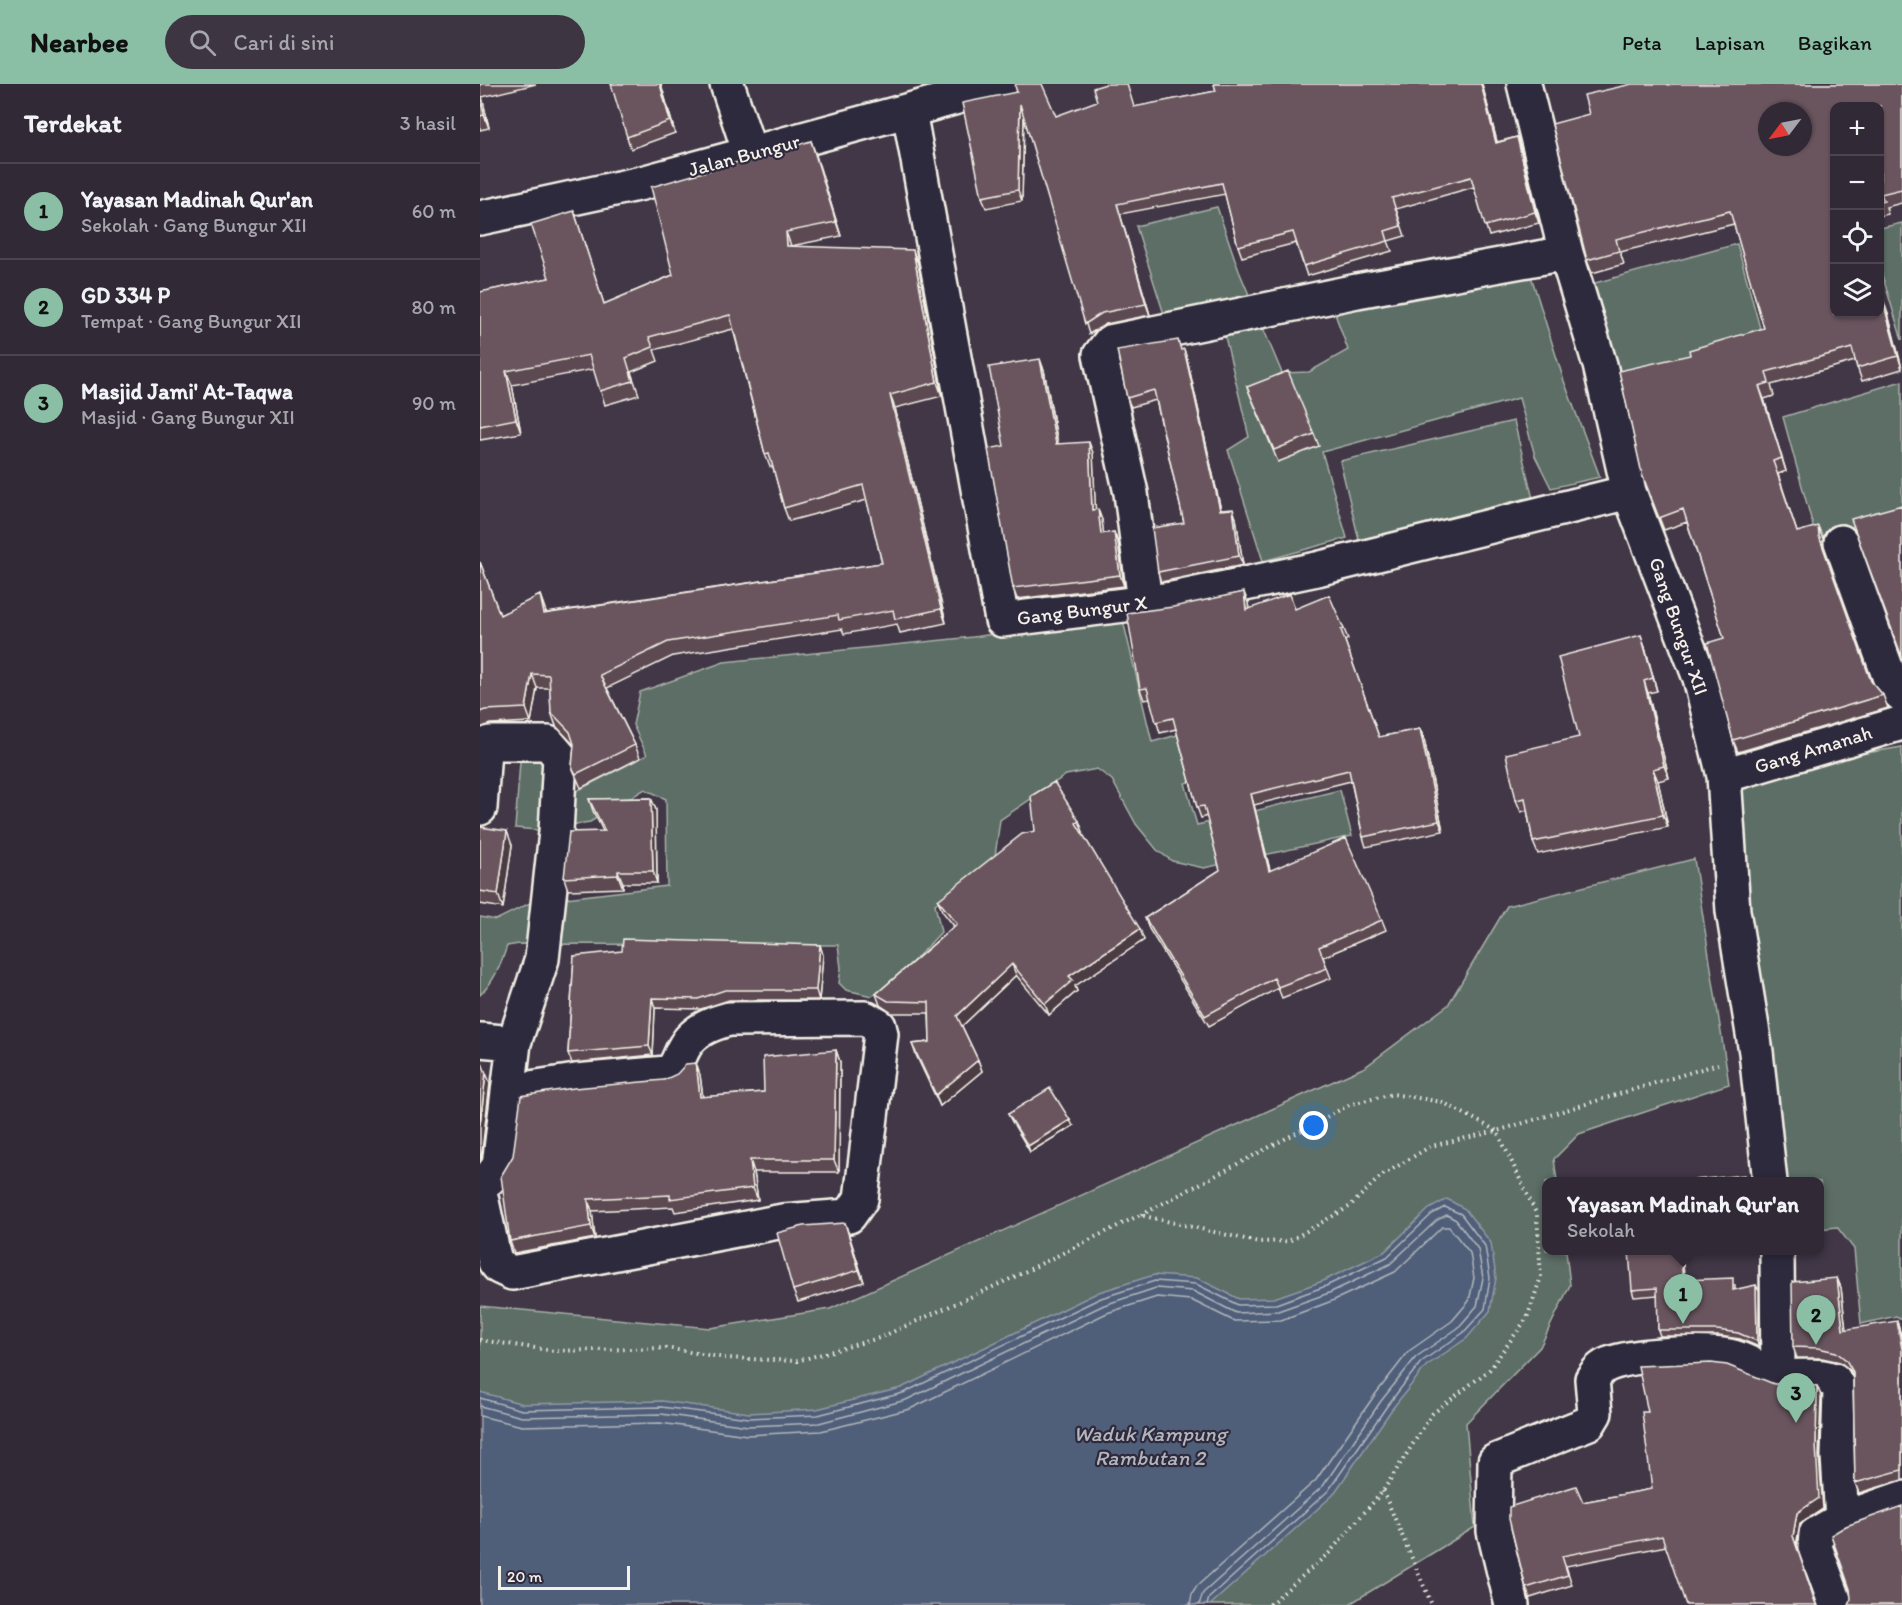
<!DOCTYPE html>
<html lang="id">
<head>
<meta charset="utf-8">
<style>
	:root { --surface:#312935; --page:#3d3541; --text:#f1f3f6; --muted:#a8a6ad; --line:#4c4550; --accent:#8abfa5 }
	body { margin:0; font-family:Itim,sans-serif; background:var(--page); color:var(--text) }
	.controls { position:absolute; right:18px; top:18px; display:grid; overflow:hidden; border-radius:12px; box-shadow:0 2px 4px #0004 }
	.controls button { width:54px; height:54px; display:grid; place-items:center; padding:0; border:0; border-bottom:2px solid var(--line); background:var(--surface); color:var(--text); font:30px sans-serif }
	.compass { position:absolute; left:1278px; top:18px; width:54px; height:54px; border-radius:50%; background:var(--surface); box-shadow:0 2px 4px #0004; rotate:238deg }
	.scale { position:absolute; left:18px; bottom:15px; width:132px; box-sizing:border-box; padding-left:6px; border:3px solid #f4f1e8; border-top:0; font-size:16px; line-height:21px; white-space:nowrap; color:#f4f1e8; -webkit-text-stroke:4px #2f2a3d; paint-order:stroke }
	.you { position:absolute; left:834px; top:1042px; width:21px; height:21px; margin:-15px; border:4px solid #fff; border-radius:50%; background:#1a73e8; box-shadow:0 0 0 9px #1a73e833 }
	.badge { display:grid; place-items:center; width:39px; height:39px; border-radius:50%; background:var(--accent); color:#111; font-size:20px; font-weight:700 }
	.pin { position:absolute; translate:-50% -50px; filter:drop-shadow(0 2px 3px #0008) }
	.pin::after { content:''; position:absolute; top:32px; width:21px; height:18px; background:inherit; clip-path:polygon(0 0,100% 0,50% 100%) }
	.popup { position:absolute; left:1062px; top:1093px; width:282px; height:78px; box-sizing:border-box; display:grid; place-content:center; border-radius:12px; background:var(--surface); filter:drop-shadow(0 2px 4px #0005); font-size:20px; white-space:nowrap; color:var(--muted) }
	.popup b { font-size:22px; color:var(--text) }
	.popup::after { content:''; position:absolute; left:50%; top:100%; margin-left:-12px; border:12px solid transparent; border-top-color:var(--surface) }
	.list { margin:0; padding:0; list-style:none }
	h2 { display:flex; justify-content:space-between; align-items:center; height:78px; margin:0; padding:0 24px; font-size:26px }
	h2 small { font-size:20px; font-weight:400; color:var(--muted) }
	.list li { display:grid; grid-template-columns:39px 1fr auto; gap:18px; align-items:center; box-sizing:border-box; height:96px; padding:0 24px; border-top:2px solid var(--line) }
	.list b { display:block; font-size:22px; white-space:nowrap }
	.list p { margin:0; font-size:20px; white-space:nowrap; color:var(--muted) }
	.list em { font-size:20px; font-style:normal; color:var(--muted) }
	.icon { flex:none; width:33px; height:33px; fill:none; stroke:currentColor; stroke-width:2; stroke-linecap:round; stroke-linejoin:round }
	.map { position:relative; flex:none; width:1422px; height:1521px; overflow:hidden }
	header { display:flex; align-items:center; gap:36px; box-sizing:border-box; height:84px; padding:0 30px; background:var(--accent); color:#111 }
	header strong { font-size:28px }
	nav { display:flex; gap:33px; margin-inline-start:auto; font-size:21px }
	.search { width:420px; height:54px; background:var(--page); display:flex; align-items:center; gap:15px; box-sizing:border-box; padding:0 21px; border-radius:33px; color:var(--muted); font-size:22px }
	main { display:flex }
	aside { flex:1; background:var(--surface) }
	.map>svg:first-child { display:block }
	.green { fill:#5c6e66; stroke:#a8b0a7; stroke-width:1.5 }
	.water { fill:#505e79; stroke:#9299a5; stroke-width:1.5 }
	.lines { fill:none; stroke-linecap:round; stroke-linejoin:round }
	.shore { stroke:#b2b6bc; stroke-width:1.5 }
	.street-casing { stroke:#f4f1e8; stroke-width:38 }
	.secondary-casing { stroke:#f4f1e8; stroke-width:38 }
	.path { stroke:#f4f1e8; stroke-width:4; stroke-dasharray:1.5 4.5; stroke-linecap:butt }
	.street { stroke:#2f2a3d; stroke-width:33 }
	.secondary { stroke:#2f2a3d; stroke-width:33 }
	.wall { fill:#5c4851; stroke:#f4f1e8; stroke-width:1.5 }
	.shaded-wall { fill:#4b3b42; stroke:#f4f1e8; stroke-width:1.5 }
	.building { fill:#6b545e; stroke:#f4f1e8; stroke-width:1.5; fill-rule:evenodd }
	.labels { text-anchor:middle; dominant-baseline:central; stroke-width:4.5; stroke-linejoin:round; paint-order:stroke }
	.street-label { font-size:20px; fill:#f4f1e8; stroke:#2f2a3d }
	.water-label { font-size:21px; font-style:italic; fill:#b2b6bc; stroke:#2f2a3d }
</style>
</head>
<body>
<header>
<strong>Nearbee</strong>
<div class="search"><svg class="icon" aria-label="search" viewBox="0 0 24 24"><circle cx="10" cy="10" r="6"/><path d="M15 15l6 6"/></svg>Cari di sini</div>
<nav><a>Peta</a><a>Lapisan</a><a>Bagikan</a></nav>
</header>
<main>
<aside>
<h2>Terdekat<small>3 hasil</small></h2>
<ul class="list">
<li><span class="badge">1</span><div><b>Yayasan Madinah Qur'an</b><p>Sekolah · Gang Bungur XII</p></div><em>60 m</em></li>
<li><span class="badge">2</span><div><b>GD 334 P</b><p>Tempat · Gang Bungur XII</p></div><em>80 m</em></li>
<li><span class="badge">3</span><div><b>Masjid Jami' At-Taqwa</b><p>Masjid · Gang Bungur XII</p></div><em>90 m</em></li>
</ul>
</aside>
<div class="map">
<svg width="1422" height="1521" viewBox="0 0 1422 1521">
	<rect width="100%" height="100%" fill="#413747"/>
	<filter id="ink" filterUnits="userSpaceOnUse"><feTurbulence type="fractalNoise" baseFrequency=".0167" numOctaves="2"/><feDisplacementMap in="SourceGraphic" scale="12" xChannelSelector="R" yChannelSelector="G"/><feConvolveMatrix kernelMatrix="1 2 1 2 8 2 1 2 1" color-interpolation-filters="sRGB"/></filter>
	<g filter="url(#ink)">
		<path class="green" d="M737 123 759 187 802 289 829 288 868 266 844 199 1041 160 1084 297 1120 393 1071 404 1055 372 1039 314 842 368 867 454 783 477 748 366 769 353 742 240 689 246 656 142Z
			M1422 139V256L1400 184V144Z
			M1257 160 1283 255 1131 298 1104 202Z
			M1422 297V428L1336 453 1303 333Z
			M1034 337 1053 415 879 456 860 377Z
			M642 532 672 658 747 637 762 685 705 699 717 741 860 706 872 752 724 784 692 777 677 766 656 740 632 696 617 685 586 691 520 736 515 772 455 820 461 848 418 894 392 912 366 906 359 899 361 884 358 861 39 860 27 862C21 880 14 898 0 911V833L16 836 52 818 187 802 186 715 165 705 110 738 57 746 35 744 40 678 60 660 85 713 167 671 153 641 160 608 244 578 493 553Z
			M1422 663V1235L1416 1232 1381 1240 1374 1165 1357 1143 1340 1145V1098L1306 1097 1259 752 1258 705 1275 688Z
			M1214 775 1249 1000 1099 1050 1074 1075 1077 1097 1066 1098V1166L1086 1167 1090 1201 1060 1263 986 1339 995 1443 868 1521H0V1222L230 1244 350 1225 885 983 968 921 1027 822Z"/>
		<path class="water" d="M967 1115 985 1125 1011 1159 1016 1194 1010 1227 987 1254 946 1282 912 1325 853 1411 730 1521H0V1308L43 1320 182 1317 269 1329 337 1325 421 1304 619 1208 674 1191 717 1194 759 1215 794 1214 843 1197 904 1168 949 1125Z"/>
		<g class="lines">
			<path class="shore" d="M0 1314 42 1326 181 1323 269 1334 338 1331 423 1309 621 1214 675 1197 716 1200 758 1221 796 1220 846 1202 907 1173 952 1130 965 1123 981 1130 1005 1162 1010 1194 1005 1225 983 1249 941 1278 907 1322 848 1407 729 1514 727 1521
				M0 1322 42 1333 181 1330 268 1342 339 1339 426 1316 624 1221 676 1204 713 1207 756 1229 798 1227 849 1209 910 1180 957 1136 967 1131 976 1136 998 1165 1003 1194 997 1222 978 1244 936 1273 901 1317 843 1402 723 1509 719 1521
				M0 1332 42 1342 180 1339 267 1351 341 1347 430 1325 627 1229 677 1213 711 1216 754 1237 801 1236 852 1217 915 1188 962 1143H969L990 1169 994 1194 989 1217 972 1237 929 1267 894 1312 836 1396 717 1502 712 1510 710 1521"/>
			<defs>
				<path id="street" d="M247 0 270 69
					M1044 0 1086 169 1120 281 1149 408 1220 594 1244 692 1253 827 1276 968 1290 1098
					M429 27 522 536 693 515 837 485 1149 408
					M1361 458 1413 603 1422 611
					M665 518 651 409 620 271 630 258 877 207 1086 169
					M1244 692 1422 639
					M0 724 4 665 10 659H68L80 673 76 748 62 875 34 959 0 956
					M0 1098 9 1095 19 1082 34 959
					M0 1108 15 1178 19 1183 32 1189 303 1137 369 1132 381 1115 401 950 399 942 385 934 249 935C233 939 214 946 205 962 198 973 199 982 187 989L96 997 30 1007
					M1297 1166 1298 1292
					M1032 1521 1014 1447 1015 1377 1109 1339 1115 1329 1112 1295C1117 1288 1121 1283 1129 1280 1156 1270 1220 1267 1249 1272 1267 1275 1283 1289 1300 1292 1319 1294 1336 1289 1354 1296L1360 1307 1358 1372 1362 1435
					M1356 1521 1335 1463 1336 1450 1362 1435 1422 1414"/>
				<path id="secondary" d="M0 134 162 99 525 0"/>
			</defs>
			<use href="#street" class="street-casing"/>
			<use href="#secondary" class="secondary-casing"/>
			<path class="path" d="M661 1131 871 1020 913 1010 962 1018 1017 1047 1057 1131 1061 1193 1047 1234 1009 1286 952 1330 903 1407 849 1469 789 1521
				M0 1256 75 1267 186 1264 245 1274 317 1277 399 1254 528 1196 660 1131 778 1158 809 1157 869 1123 901 1092 951 1062 1017 1047 1238 980
				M903 1407 952 1521"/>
			<use href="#street" class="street"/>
			<use href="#secondary" class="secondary"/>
		</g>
		<path class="wall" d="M0 0H56L2 13 9 44 0 46Z
			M181 0 195 49 151 65 147 53Z
			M734 0H1002L1017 58 1037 53 1040 63 1059 139 1009 152 994 103 916 125 925 152 908 157 912 167 827 192 816 159 762 173 758 162 745 110 640 130 670 231 626 240 609 250 544 33 542 117 506 124 502 113 537 8 576 32 655 23 736 7Z
			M1422 0V119L1406 123 1408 130 1400 132V22H1354V230H1408L1422 285 1382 297 1375 277 1291 301 1294 312 1284 315 1306 387 1298 390 1317 448 1343 455V464L1391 597 1403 611 1408 624 1258 668 1253 656 1244 554 1207 438 1184 446 1162 390 1210 271 1284 244 1254 140 1140 168 1144 180 1112 189 1107 176 1109 30 1189 1Z
			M331 57 361 152 311 162 438 180 462 312 415 324 466 539 420 549 417 540 364 550 362 545 193 572 127 604 155 661 160 674 101 704 92 683 94 661 76 642 71 628 70 604H57L51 638 10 640 0 644V478L20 531 60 511 66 529 402 479 387 416 309 437 304 424 293 383H290L285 370 253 245 174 266 178 277 151 288 159 311 125 321 114 285 32 301 41 349 0 356V208L69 194 94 127 124 220 193 191Z
			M702 266 707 275 741 426 756 434 763 481 681 498 678 488 704 439 676 316 651 323 647 314Z
			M564 286 578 360 613 369 615 425 622 436 623 450 634 448 638 459 644 502 537 515 533 504 524 362Z
			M767 303 834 350 839 362 798 378Z
			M768 519 769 525H815L864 545 868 555 865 557 899 653 940 645 944 655 963 747 886 763 883 753 871 697 774 721 790 787 902 836 906 846 843 873 851 894 802 914 798 904 729 942 669 845 665 834 740 786 727 732 721 734 717 723 696 645 680 649 670 615 664 616 660 605Z
			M1165 563 1177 607 1168 609 1189 694 1178 697 1188 743 1058 770 1053 758 1047 726 1041 728 1036 716 1099 653Z
			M171 714 176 726 177 799H143V804L88 806 84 794 123 747 113 727 109 715Z
			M599 737 603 748 602 749 664 856 595 902 597 907 569 931 536 891 482 942 498 976 502 987 460 1022 436 971 432 960 450 958 449 929H412L400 921 396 910 474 842 462 827 458 816 555 747Z
			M0 743 32 761 23 824 0 820Z
			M340 861 343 871 339 916H249L221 925 175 924 173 971 92 979 88 969 94 872Z
			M356 966 360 978 359 1088H274L278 1116 195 1128 193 1123 112 1127 115 1154 34 1169 30 1157 184 996 220 991 223 1013 284 1008Z
			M528 1030 593 1042 550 1068 531 1036Z
			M365 1139 384 1198 318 1218 313 1206Z
			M1357 1194 1361 1204 1366 1246 1421 1248 1422 1254V1396L1379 1409 1375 1399 1373 1292 1370 1286 1360 1278 1342 1274H1317L1313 1263Z
			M1204 1196 1255 1201V1206L1279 1207V1263L1260 1255 1239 1252H1180L1178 1246V1211L1154 1213 1152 1206Z
			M1294 1300 1337 1302 1341 1312 1339 1372 1343 1425 1320 1440 1186 1462 1086 1482 1092 1501 1050 1514 1046 1504 1103 1418 1172 1405 1168 1328Z"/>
		<path class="shaded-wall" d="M180 0H181L195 49 190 37Z
			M1001 0H1002L1020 69 1016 59Z
			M0 9 2 13 9 44 4 31 0 13Z
			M540 20 544 31 542 117 538 106Z
			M1037 53 1040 63 1059 139 1055 128Z
			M331 57 336 71 361 152 356 138Z
			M637 120 640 130 670 231 666 220Z
			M306 148 311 162H307Z
			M433 166 438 180 462 312 457 298Z
			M1400 206 1408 230 1422 284 1418 272Z
			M704 265 707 275 743 436 740 426Z
			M560 275 564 286 580 371 576 360Z
			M26 287 32 301 41 349 36 335Z
			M1279 302 1284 315 1306 387 1302 374Z
			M410 311 415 324 466 539 461 525Z
			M609 358 613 369 616 437 612 426Z
			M618 425 622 436 625 461 621 450Z
			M753 425 756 434 763 481 759 472Z
			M1338 442 1343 455V464L1339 452Z
			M634 448 638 459 644 502 640 491Z
			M764 508 768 519 770 536 766 526Z
			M60 511 65 525 69 543 64 530Z
			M1161 551 1165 563 1177 607 1173 594Z
			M52 590 57 604 51 638 46 624Z
			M1164 597 1168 609 1189 694 1184 682Z
			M940 645 944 655 963 747 959 737Z
			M1173 685 1178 697 1188 743 1183 731Z
			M771 710 774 721 793 798 789 787Z
			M171 714 176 726 177 799 173 787Z
			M599 737 603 748 600 750 596 739Z
			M27 747 32 761 23 824 18 810Z
			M138 787 143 799V804L138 791Z
			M660 845 664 856 595 902 597 907 569 931 565 920 589 892Z
			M340 861 343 871 339 916 336 906Z
			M532 880 536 891 481 943 477 932Z
			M172 914 175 924 173 971 169 962Z
			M356 966 360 978 359 1088 354 1076Z
			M498 976 502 987 460 1022 456 1011Z
			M216 979 220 991 224 1025 220 1013Z
			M6 989 10 999 1 1075H0V1041Z
			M590 1036 593 1042 550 1068 548 1062Z
			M270 1076 274 1088 278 1116 273 1104Z
			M108 1115 112 1127 115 1154 111 1142Z
			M365 1139 369 1151 384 1198 379 1186Z
			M1200 1167H1202L1205 1202 1203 1196Z
			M1357 1194 1361 1204 1367 1256 1363 1246Z
			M1276 1201 1279 1207V1263L1277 1257Z
			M1417 1237 1422 1254V1265Z
			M1337 1302 1341 1312 1339 1372 1343 1425 1320 1440 1316 1462 1313 1452 1317 1429 1336 1361Z"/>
		<path class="building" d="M131 0H180L190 37 147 53Z
			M536 0H562L576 32 617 17 613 4 626 0H647L654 23 736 7 734 0H1001L1016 59 1037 53 1055 128 1005 142 991 93 912 114 921 142 905 147 908 157 824 182 813 148 758 162 742 99 637 120 666 220 622 229 605 240 540 20 538 106 502 113 482 19 537 8 535 2Z
			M1152 0H1187L1188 1 1193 0H1422V105L1401 110 1404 117 1400 118V22H1354V230H1400V207L1418 272 1377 284 1372 264 1286 288 1289 299 1279 302 1302 374 1293 377 1317 448 1338 442 1339 452 1391 597 1403 611 1253 656 1227 559 1244 554 1203 425 1179 434 1162 390 1139 287 1210 271 1209 266 1284 244 1250 127 1136 155 1139 167 1107 176 1072 40 1109 30 1104 11ZM1287 27H1323V63H1287Z
			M0 13 4 31 0 32Z
			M331 57 356 138 306 148 307 162 433 166 457 298 410 311 461 525 415 535 413 526 359 536 358 531 188 558 120 591 155 661 96 690 92 683 94 660 90 648 71 628 69 591 52 590 46 624 5 626 0 628V478L20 531 60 511 64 530 402 479 383 401 304 424 289 369 285 370 250 231 169 253 173 263 146 274 153 297 120 307 109 271 26 287 36 335 0 342V208L69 194 51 140 94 127 124 220 193 191 171 103Z
			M698 256 701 266 704 265 740 426 753 425 759 472 678 488 672 444 704 439 674 306 647 314 637 266Z
			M560 275 576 360 609 358 612 426 618 425 621 450 634 448 640 491 533 504 508 365 524 362 509 283Z
			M808 287 834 350 794 366 767 303Z
			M1422 421V573L1371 435Z
			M764 508 766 526 810 510 815 525 849 511 864 545 861 546 899 653 940 645 959 737 883 753 869 686 771 710 789 787 866 754 902 836 839 863 847 884 798 903 794 894 725 932 665 834 740 786 724 722 717 723 693 634 676 638 667 604 660 605 647 529 693 523Z
			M1161 551 1173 594 1164 597 1184 682 1173 685 1183 731 1053 758 1045 714 1036 716 1026 670 1099 653 1078 573Z
			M574 698 599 737 596 739 660 845 589 892 593 896 565 920 532 880 477 932 498 976 456 1011 432 960 450 958 449 918 408 917 396 910 477 840 458 816 542 750 555 747 551 712Z
			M171 714 173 787H138V791L84 794 89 748 125 747 109 715Z
			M0 743 27 747 18 810 0 807Z
			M143 855 340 861 336 906H245L218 915 172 914 169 962 88 969 94 872 142 867Z
			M356 966 354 1076H270L273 1104 190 1115V1111L108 1115 111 1142 30 1157 21 1092 33 1072 41 1012 94 1004 184 996 197 990 206 980 216 979 220 1013 284 1008 283 973Z
			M0 974 6 989 0 1041Z
			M570 1004 590 1036 548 1062 528 1030Z
			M1264 1091V1098H1193Z
			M365 1139 379 1186 313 1206 297 1149 323 1142Z
			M1149 1167H1200L1203 1196 1253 1194V1206L1276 1201 1277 1257 1258 1249 1237 1246H1178L1177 1204 1152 1206Z
			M1357 1194 1363 1246 1417 1237 1422 1265V1386L1375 1399 1373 1288 1366 1276 1356 1268 1338 1264 1313 1263 1312 1198Z
			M1231 1279 1247 1281 1294 1300 1337 1302 1336 1361 1339 1414 1317 1429 1313 1452 1335 1518 1337 1521H1206L1182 1452 1082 1472 1088 1491 1046 1504 1029 1435V1423L1096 1402 1103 1418 1172 1405 1162 1328H1168L1158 1282Z
			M1422 1422V1521H1368L1371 1515 1370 1505 1351 1451 1366 1442Z"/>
	</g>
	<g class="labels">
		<g class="street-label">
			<text transform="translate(264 71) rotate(-15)">Jalan Bungur</text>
			<text transform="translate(602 526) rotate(-7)">Gang Bungur X</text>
			<text transform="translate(1199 542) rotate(71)">Gang Bungur XII</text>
			<text transform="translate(1333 665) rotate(-17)">Gang Amanah</text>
		</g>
		<g class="water-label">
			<text x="670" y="1349">Waduk Kampung<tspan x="670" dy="24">Rambutan 2</tspan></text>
		</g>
	</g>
</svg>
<div class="controls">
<button>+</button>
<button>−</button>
<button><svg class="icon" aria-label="locate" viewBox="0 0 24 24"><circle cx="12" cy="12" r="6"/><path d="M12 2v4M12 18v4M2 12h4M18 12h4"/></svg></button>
<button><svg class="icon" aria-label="layers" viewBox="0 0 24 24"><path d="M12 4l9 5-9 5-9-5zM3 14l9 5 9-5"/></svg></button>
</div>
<svg class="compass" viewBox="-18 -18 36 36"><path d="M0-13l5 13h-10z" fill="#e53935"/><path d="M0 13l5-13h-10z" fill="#a8a6ad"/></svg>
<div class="scale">20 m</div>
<div class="you"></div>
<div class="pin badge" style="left:1203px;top:1240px">1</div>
<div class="popup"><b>Yayasan Madinah Qur'an</b>Sekolah</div>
<div class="pin badge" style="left:1336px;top:1261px">2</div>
<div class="pin badge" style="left:1316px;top:1339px">3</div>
</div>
</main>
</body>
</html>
